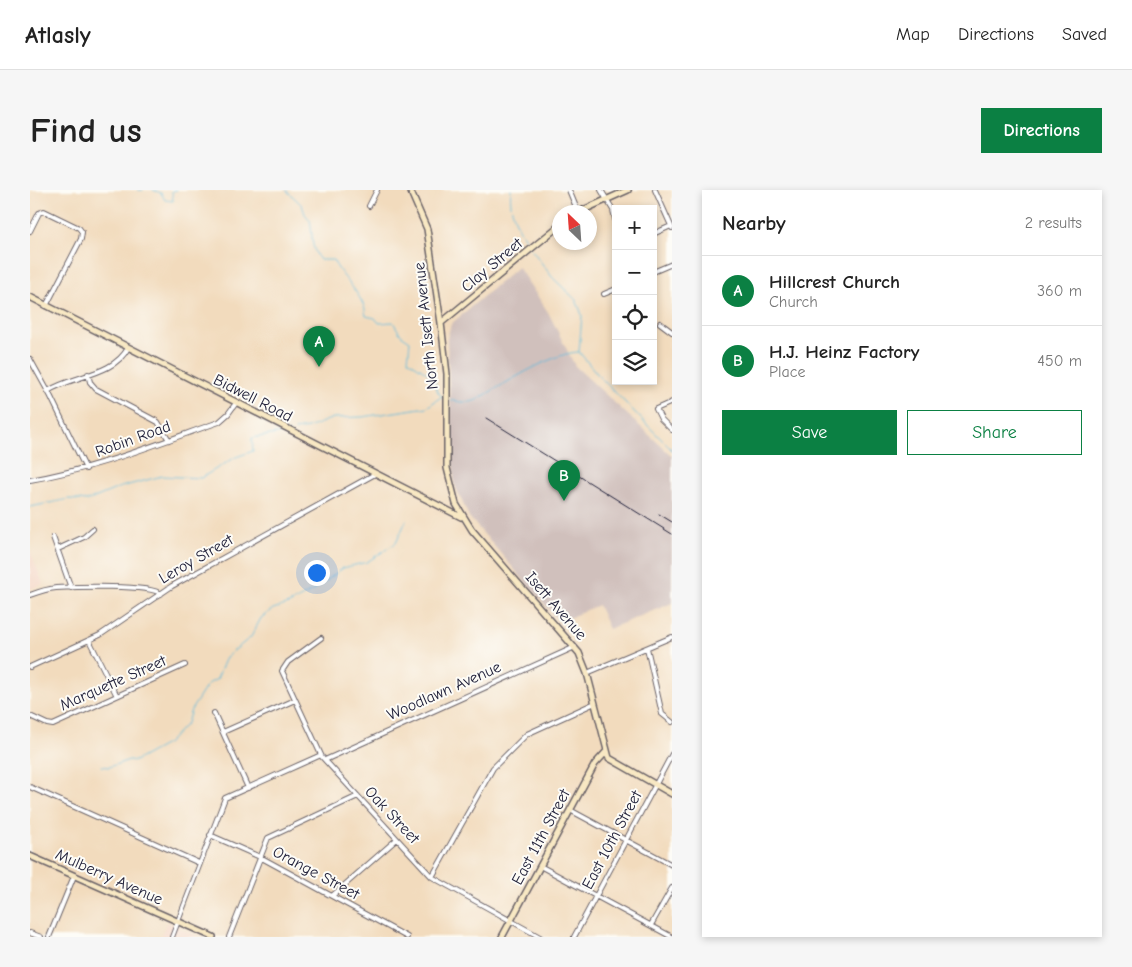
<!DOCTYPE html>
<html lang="en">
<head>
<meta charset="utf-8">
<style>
	:root { --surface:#fff; --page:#f6f6f6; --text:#222; --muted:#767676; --line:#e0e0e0; --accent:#0b8043 }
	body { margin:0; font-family:"Comic Neue",sans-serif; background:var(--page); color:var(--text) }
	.controls { position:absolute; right:15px; top:15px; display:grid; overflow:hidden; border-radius:0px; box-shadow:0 2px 8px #0003 }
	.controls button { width:45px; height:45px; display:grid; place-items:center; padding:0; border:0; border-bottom:1px solid var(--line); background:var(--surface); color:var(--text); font:25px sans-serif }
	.compass { position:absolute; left:522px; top:15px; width:45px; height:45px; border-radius:50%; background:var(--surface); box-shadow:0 2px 8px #0003; rotate:335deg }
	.you { position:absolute; left:286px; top:382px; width:18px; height:18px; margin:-12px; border:4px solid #fff; border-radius:50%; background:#1a73e8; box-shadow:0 0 0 8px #1a73e833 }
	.badge { display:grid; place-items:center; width:32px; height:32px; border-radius:50%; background:var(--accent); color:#fff; font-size:16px; font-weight:700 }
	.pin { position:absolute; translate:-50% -41px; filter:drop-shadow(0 1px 2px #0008) }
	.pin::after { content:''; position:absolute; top:26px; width:18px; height:15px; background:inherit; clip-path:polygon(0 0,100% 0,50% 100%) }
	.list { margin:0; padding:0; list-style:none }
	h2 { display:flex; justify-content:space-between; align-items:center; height:65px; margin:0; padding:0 20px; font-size:21px }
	h2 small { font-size:16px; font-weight:400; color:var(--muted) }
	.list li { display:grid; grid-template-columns:32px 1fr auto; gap:15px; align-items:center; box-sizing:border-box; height:70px; padding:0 20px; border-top:1px solid var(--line) }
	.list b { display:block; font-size:19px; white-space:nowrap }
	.list p { margin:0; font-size:16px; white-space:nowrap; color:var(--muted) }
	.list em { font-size:16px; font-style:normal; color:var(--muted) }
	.actions { display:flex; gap:10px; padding:15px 20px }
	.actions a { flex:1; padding:11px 0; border:1px solid var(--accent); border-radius:0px; text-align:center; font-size:18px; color:var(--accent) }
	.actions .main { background:var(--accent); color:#fff }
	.icon { flex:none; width:28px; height:28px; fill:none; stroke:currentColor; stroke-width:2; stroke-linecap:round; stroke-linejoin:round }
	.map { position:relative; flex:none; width:642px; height:747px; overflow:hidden; border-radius:0px }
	header { display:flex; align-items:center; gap:30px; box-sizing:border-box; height:70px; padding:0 25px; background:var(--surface); border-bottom:1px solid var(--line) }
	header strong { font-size:24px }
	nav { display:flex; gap:28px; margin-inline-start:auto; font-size:18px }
	.intro { display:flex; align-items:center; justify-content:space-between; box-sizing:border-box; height:120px; padding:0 30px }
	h1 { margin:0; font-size:35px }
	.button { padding:12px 22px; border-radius:0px; background:var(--accent); color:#fff; font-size:18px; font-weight:700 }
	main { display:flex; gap:30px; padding:0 30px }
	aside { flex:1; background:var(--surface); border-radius:0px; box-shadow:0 2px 8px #0003 }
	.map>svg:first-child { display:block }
	.built { fill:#f4d3c1 }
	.industrial { fill:#d0c0bc }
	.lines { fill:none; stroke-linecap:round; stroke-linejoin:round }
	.stream { stroke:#5dbadb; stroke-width:1 }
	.street-casing { stroke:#6b6368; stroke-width:6 }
	.secondary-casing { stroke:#6b6368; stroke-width:8 }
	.street { stroke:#fff; stroke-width:4 }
	.secondary { stroke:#f8e8c3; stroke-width:5 }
	.rail { stroke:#22223b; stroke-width:1 }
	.labels { text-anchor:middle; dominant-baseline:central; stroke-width:4; stroke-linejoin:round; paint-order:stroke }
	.street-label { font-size:16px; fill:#22223b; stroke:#fdfcf7 }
</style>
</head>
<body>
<header>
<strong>Atlasly</strong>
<nav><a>Map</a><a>Directions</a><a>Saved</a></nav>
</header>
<div class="intro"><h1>Find us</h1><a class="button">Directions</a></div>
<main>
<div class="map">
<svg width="642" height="747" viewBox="0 0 642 747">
	<rect width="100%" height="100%" fill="#fdfcf7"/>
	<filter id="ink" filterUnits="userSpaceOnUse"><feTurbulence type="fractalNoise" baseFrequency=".02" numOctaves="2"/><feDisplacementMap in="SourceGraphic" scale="10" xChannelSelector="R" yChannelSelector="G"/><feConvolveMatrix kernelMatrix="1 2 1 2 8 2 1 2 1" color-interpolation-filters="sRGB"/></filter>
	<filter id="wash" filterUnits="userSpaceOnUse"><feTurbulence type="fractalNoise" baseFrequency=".0096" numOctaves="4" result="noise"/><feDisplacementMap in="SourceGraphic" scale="20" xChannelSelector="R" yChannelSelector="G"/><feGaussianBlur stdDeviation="1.12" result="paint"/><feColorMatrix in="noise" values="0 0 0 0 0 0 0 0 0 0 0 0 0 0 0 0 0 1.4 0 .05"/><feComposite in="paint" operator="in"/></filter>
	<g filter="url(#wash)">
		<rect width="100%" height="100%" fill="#f2dbbd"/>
		<path class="built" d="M0 360 13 394 0 399Z
			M137 732 168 747H130Z"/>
		<path class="industrial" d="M488 77 518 122 545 176 642 266V413L579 439 568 415 530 432 439 327 424 293 417 149 421 134Z"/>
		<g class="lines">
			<path class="stream" d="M108 0H113
				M123 0 131 3 135 10 143 11 142 1 147 0
				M256 0 272 15 275 24 280 30C283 44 280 58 290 70H303C311 86 325 97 333 114 335 117 335 122 336 126L345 128 349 133 363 132 371 145 380 151 378 170C383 174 401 184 404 189 407 197 406 205 416 209
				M481 0C478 22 489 39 500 57
				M502 60 522 87 546 110 549 117 552 125 549 162 569 186 642 260
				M420 210C447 216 446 209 467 198 486 187 527 162 549 162
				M265 240 278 238 303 228 332 227 397 217 411 207
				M0 317 39 309 57 311 91 297 132 286 171 288 206 267 223 261 222 248 259 242
				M71 576 79 577 99 570 105 571 138 553 157 533 161 520 178 494 187 489 196 467 221 447 231 428 243 419 259 414 284 400 313 378 337 372 366 353 376 331"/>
		</g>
	</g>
	<g filter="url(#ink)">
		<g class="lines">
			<defs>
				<path id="street" d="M539 0 548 22
					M571 0 583 20 586 33
					M625 0 642 38
					M339 16 347 0
					M0 41 9 23 14 21 49 38 52 42 51 49 16 116
					M623 44 641 36
					M623 82 642 74
					M574 104 586 99
					M630 133 642 142
					M0 169 20 205 56 279
					M58 184 60 192 66 199 128 232 139 250
					M18 201C43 185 83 186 98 158
					M642 212 626 219 631 229 642 240
					M0 290C66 279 126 254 189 232L198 224 206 213
					M23 347 41 398
					M28 359 54 347 63 339
					M0 405C8 402 17 399 26 398 43 397 121 394 131 404
					M291 448 258 472 252 481 292 567 402 687 510 747
					M59 450 86 504
					M617 458 632 524 642 532
					M0 477 70 445 142 396 345 284
					M557 483 642 447
					M184 523 218 598
					M0 526 17 534 23 535 155 475
					M193 542 265 510
					M295 570 545 457
					M0 597 169 673
					M540 620 642 675
					M180 645 230 667 377 747
					M510 676 642 747
					M402 687 463 578 497 544 565 513
					M302 706 367 649
					M621 735 642 698
					M0 743 11 747
					M19 747 44 686
					M142 747 195 608 291 565
					M199 747 238 648 328 606
					M544 747 642 564"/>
				<path id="secondary" d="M380 0 397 39 411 133 417 184V278L426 314 442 340 549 463 557 483 579 568 642 604
					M549 22 598 0
					M0 107 431 327
					M411 133 530 35
					M0 666 183 747
					M472 747 565 574 576 562"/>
			</defs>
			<use href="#street" class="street-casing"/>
			<use href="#secondary" class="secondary-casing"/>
			<use href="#street" class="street"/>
			<use href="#secondary" class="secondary"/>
			<path class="rail" d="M456 228 642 344
				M629 324 642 332"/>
		</g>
	</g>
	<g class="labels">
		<g class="street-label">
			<text transform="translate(462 75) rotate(-40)">Clay Street</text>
			<text transform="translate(396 136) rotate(-96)">North Isett Avenue</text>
			<text transform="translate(223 208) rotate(27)">Bidwell Road</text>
			<text transform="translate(103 249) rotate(-20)">Robin Road</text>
			<text transform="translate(166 369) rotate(-30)">Leroy Street</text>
			<text transform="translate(526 416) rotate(49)">Isett Avenue</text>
			<text transform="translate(83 493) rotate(-24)">Marquette Street</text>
			<text transform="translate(414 501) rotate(-24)">Woodlawn Avenue</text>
			<text transform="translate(362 625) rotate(47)">Oak Street</text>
			<text transform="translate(511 647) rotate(-62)">East 11th Street</text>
			<text transform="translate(582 650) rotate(-62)">East 10th Street</text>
			<text transform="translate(286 683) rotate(28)">Orange Street</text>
			<text transform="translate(79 687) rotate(24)">Mulberry Avenue</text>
		</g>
	</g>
</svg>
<div class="controls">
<button>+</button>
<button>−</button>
<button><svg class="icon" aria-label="locate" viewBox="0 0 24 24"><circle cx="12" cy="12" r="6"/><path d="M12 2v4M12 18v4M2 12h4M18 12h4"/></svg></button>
<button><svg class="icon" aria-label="layers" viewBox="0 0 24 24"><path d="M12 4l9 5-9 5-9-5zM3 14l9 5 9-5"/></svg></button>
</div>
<svg class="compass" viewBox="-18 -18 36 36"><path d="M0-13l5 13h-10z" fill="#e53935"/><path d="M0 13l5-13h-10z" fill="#767676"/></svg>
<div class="you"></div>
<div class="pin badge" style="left:289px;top:177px">A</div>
<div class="pin badge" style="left:534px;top:311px">B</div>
</div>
<aside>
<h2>Nearby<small>2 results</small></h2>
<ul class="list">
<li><span class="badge">A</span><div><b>Hillcrest Church</b><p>Church</p></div><em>360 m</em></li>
<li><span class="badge">B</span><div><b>H.J. Heinz Factory</b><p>Place</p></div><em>450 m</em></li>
</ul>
<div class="actions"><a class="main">Save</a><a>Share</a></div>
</aside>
</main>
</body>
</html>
